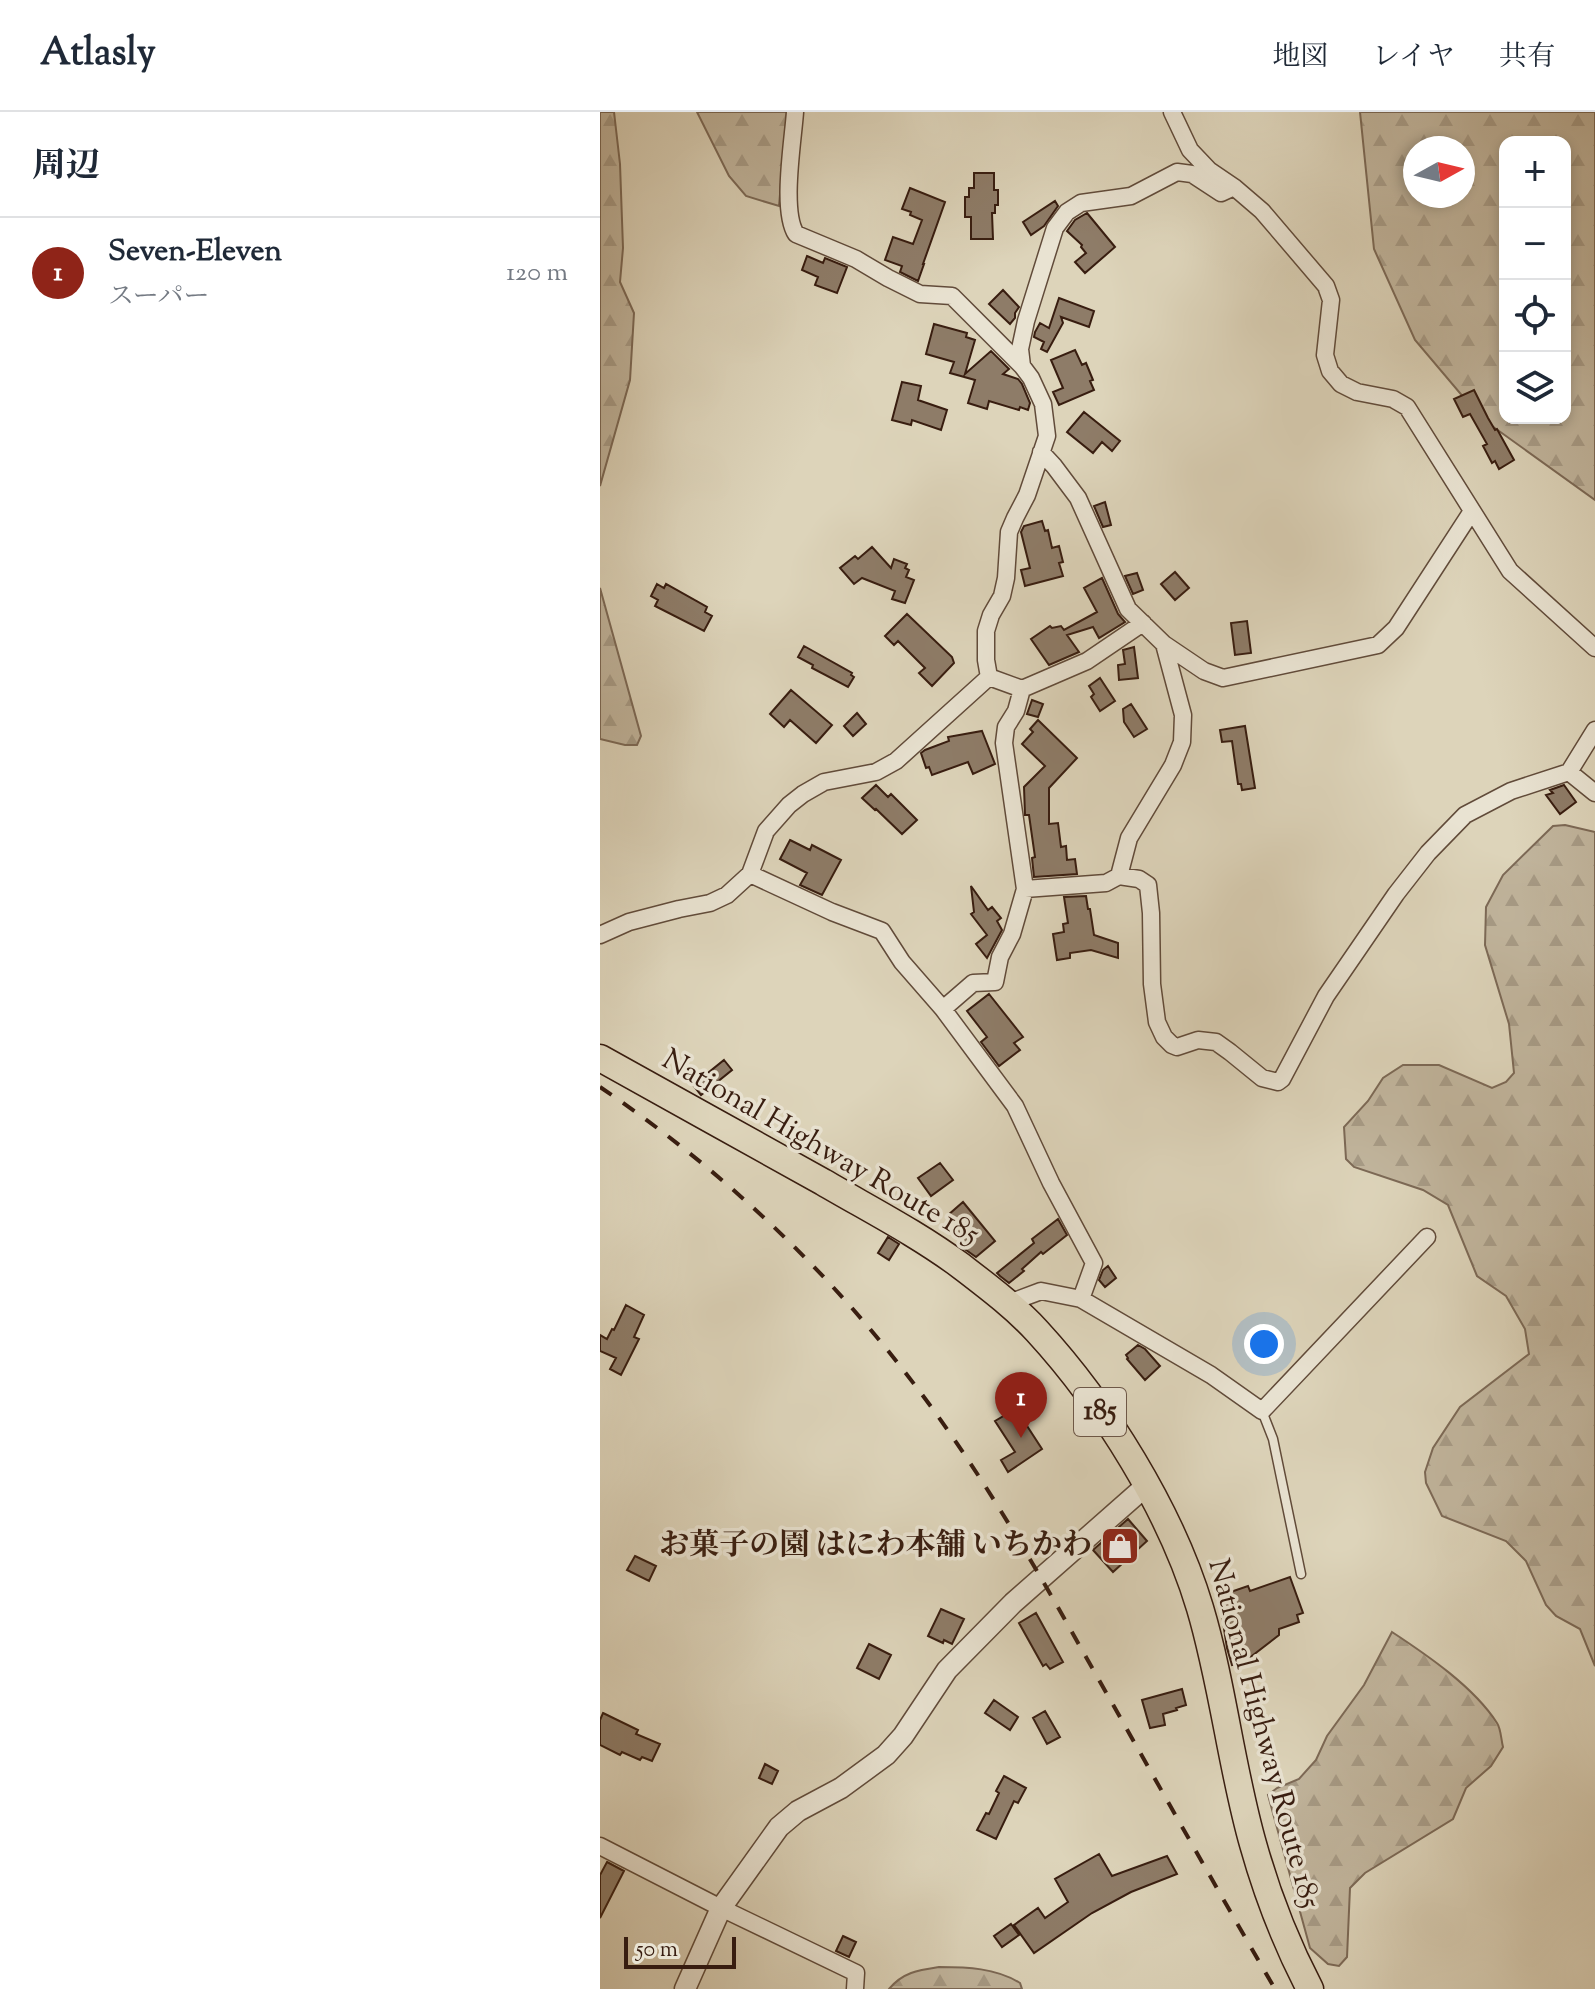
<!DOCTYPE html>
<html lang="ja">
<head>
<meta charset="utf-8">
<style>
	:root { --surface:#fff; --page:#f2f2f3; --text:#1f2937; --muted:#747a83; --line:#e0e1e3; --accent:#8f2418 }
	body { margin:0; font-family:"Sorts Mill Goudy","Noto Serif JP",serif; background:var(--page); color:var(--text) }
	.controls { position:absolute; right:24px; top:24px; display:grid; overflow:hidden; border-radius:16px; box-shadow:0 4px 12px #0003 }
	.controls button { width:72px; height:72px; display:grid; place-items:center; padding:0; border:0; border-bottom:2px solid var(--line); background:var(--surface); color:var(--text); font:40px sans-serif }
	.compass { position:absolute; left:803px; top:24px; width:72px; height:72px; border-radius:50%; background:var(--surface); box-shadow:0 4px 12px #0003; rotate:82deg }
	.scale { position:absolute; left:24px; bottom:20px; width:112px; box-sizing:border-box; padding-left:8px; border:4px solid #381d10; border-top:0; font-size:22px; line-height:28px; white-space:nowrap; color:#381d10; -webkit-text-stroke:6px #e9e3d2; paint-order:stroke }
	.you { position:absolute; left:664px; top:1232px; width:28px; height:28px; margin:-20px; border:6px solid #fff; border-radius:50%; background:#1a73e8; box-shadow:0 0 0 12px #1a73e833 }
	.badge { display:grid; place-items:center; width:52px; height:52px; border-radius:50%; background:var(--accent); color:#fff; font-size:26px; font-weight:700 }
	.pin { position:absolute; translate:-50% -66px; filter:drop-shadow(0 2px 4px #0008) }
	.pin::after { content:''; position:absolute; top:42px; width:28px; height:24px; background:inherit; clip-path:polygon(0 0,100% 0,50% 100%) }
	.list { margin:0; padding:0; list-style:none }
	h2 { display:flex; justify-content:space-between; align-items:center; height:104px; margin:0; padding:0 32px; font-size:34px }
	h2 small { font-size:26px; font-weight:400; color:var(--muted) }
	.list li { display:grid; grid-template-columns:52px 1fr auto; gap:24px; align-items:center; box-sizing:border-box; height:112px; padding:0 32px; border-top:2px solid var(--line) }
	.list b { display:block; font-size:30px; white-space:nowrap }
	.list p { margin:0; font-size:26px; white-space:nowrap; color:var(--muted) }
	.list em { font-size:26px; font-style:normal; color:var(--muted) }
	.icon { flex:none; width:44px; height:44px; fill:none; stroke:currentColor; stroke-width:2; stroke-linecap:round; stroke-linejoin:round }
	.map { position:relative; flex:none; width:995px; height:1877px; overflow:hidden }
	header { display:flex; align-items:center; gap:48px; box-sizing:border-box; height:112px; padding:0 40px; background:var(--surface); border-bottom:2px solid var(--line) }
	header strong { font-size:38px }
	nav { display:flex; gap:44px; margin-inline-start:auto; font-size:28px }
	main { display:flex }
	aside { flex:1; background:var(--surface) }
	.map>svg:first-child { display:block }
	.forest { fill:url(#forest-firs); stroke:#7c6956; stroke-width:2; fill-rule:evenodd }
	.building { fill:#8e7c68; stroke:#381d10; stroke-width:2 }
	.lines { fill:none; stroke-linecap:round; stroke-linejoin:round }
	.service-casing { stroke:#614b3a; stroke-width:11 }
	.minor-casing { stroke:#614b3a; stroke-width:19 }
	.tertiary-casing { stroke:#614b3a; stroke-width:23 }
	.trunk-casing { stroke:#381d10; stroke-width:29 }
	.service { stroke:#e9e3d2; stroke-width:8 }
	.minor { stroke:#e9e3d2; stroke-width:16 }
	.tertiary { stroke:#e9e3d2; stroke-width:20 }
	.trunk { stroke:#ddd4ba; stroke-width:26 }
	.rail { stroke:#381d10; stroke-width:4; stroke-dasharray:14 14; stroke-linecap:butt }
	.labels { text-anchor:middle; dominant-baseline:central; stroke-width:7; stroke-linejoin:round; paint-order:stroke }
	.shield { fill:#e9e3d2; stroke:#6d584a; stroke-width:2 }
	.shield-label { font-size:28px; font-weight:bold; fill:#381d10 }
	.street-label { font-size:30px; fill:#381d10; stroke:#e9e3d2 }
	.poi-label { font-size:30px; font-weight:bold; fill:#381d10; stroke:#e9e3d2; text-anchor:end }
</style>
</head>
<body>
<header>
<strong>Atlasly</strong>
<nav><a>地図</a><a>レイヤ</a><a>共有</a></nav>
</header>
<main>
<aside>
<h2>周辺<small></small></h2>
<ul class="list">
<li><span class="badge">1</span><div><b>Seven-Eleven</b><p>スーパー</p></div><em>120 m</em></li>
</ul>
</aside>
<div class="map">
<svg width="995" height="1877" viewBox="0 0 995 1877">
	<defs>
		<pattern id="forest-firs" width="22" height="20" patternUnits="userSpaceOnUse" patternTransform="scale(2)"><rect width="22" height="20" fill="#c1b59d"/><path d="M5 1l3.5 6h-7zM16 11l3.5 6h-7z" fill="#a79b86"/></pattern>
	</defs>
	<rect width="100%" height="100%" fill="#ddd4ba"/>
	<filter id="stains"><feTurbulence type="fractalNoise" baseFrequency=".0025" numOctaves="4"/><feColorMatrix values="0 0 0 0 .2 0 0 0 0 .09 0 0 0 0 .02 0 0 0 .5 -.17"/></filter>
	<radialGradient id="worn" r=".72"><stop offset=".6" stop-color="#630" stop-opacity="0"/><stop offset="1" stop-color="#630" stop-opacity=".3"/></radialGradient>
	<path class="forest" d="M0 0H14L20 52 23 136 20 170 34 201 30 268 0 374Z
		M97 0H187L179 94 146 84 129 64Z
		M760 0H995V388L881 306 815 228 774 137ZM905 30H965V306H905ZM815 36H863V84H815Z
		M0 476 41 624 37 633H25L0 627Z
		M965 713 995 720V1554L980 1517 956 1504 946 1493 926 1449 906 1429 842 1404 826 1371 825 1360 833 1336 860 1295 929 1242 925 1217 906 1184 877 1164 848 1093 823 1078 754 1055 746 1047 744 1015 768 989 783 966 803 953H839L892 976 906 970 914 961 909 912 885 833 886 795 903 763 953 714Z
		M792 1520C827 1543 874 1575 897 1611 901 1617 901 1627 903 1635L891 1654 866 1676 853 1707 765 1761 750 1776 747 1845 739 1854 728 1852 710 1836 668 1683 677 1676 699 1667 716 1648 727 1624 764 1573Z
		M339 1855C367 1855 396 1856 420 1871L422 1877H289C303 1860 319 1858 339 1855Z"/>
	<path class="building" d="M374 61H394V78H398V93H395V101H392L393 127H371V105H365V85H369V76H374Z
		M310 76 345 90 323 152H324L318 169 300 160 302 154 285 148 293 125 313 132 322 108 310 103 311 100 302 97Z
		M455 89 458 94 444 114 431 123 423 110Z
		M487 101 515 135 485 161 475 150 486 141 481 135 482 133 467 119 475 108Z
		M207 144 223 151 225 146 247 155 237 181 215 173 218 165 202 158Z
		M403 178 419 195 415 201V206L410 212 389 192Z
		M459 186 494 199 489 215 461 205 463 211 447 240 441 237 444 230 434 225 435 220 440 211 449 216Z
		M334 212 367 221 366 225 375 228 365 262 391 239 409 257 403 262 418 267 422 272 430 291 428 298 420 295 419 298 389 289 387 297 368 291 375 268 350 261 354 250 326 242Z
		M475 238 482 253 486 251 493 268 490 269 494 278 459 293 453 280 463 276 451 248Z
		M302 270 321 274 318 288 347 298 341 318 312 308 311 313 292 308Z
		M874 278 888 306 895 318 897 317 914 348 899 357 895 349 892 351 883 334 887 332 870 302 863 305 854 287Z
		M484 300 520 329 512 339 502 330 493 341 467 320Z
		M505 390 511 413 503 415 494 394Z
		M442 409 445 419 448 418 452 436 459 434 463 450 459 451 463 464 425 474 421 458 430 456 421 420 424 414Z
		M272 435 291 456 294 447 307 452 305 456 309 458 306 465 314 468 305 491 292 487 295 479 262 466 254 472 240 456 255 444 258 447Z
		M575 460 589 476 575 488 561 472Z
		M537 461 543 478 533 482 525 464Z
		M502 466 518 502 525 510 499 526 493 515 467 523 479 540 449 553 431 527 450 514 452 516 461 514 464 518 497 500 484 476Z
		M57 472 64 476 66 472 107 495 105 500 112 504 104 519 55 494 58 488 51 484Z
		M307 502 352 545 354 551 332 574 319 561 325 556 298 529 294 533 285 524Z
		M647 509 651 541 635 543 631 511Z
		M204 534 252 561 251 563 254 565 248 575 212 556 213 553 198 545Z
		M534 535 538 566 519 568 518 553 525 552 523 538Z
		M500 566 515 589 500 599 491 585 494 582 489 574Z
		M191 578 232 613 216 631 190 608 184 615 170 602Z
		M432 588 443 592 438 605 427 602Z
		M531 592 547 617 534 625 524 610 523 597Z
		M257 601 266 612 253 624 244 614Z
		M438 608 477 646 449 676V712L458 711 461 735 466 734 467 748 475 747 477 762 434 765 432 746 435 745 429 703H425L424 675 445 654 422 632 433 620 430 617Z
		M645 614 655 676 642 678 641 672H638L632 629 622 630 620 618Z
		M382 619 395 652 373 662 368 650 332 663 329 655 326 656 321 641 325 638 349 629 348 625Z
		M276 673 288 685 291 682 317 708 302 722 276 697 275 698 262 686Z
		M964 673 976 690 960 702 946 683 953 681 950 678Z
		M190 728 210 738 212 733 241 748 222 783 200 773 207 761 180 747Z
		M371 774 388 798 392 795 401 806 397 809 402 818 387 846 376 832 387 823 371 802 374 800Z
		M486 784 488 797H490L494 823 518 831V846L491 838 470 841V846L457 848 453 822 464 820 463 812 468 811 464 785Z
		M389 882 423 925 414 931 420 938 399 954 381 930 387 925 367 899Z
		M124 948 132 958 101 983 93 973Z
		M340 1051 353 1068 331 1084 318 1066Z
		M363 1090 395 1129 376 1145 359 1133 362 1131 348 1114 352 1111 347 1104Z
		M458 1107 467 1123 443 1142 441 1140 422 1157 424 1159 409 1171 400 1164 397 1161 434 1131 432 1127Z
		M288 1125 299 1132 289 1148 278 1141Z
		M508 1154 516 1166 505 1175 499 1168 503 1158Z
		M26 1193 44 1203 34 1225 39 1227 21 1263 10 1257 16 1246 0 1239V1223L7 1227 12 1217 14 1218Z
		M538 1233 545 1237 560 1254 545 1268 527 1247 528 1246 526 1243Z
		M418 1300 442 1337 408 1360 401 1348 415 1340 395 1309 407 1302 410 1305Z
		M528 1407 547 1429 513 1460 493 1438Z
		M35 1444 56 1454 49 1469 27 1458Z
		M690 1465 703 1501 697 1503 699 1510 679 1517V1523L644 1550 632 1553 627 1536 619 1484 648 1474 650 1479Z
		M341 1497 364 1507 352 1532 344 1528 343 1531 328 1524Z
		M436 1501 463 1550 450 1557 446 1552 443 1554 419 1511Z
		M269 1532 291 1543 279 1567 257 1556Z
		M582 1577 586 1593 576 1596 577 1598 563 1602 565 1613 550 1616 542 1588Z
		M394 1588 418 1605 410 1618 385 1601Z
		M445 1599 460 1625 447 1632 433 1606Z
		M3 1601 38 1618 36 1622 60 1632 52 1649 42 1645 40 1648 22 1640 20 1643 0 1633V1608Z
		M165 1652 178 1659 172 1672 159 1666Z
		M404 1664 426 1676 418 1691 414 1689 396 1727 377 1718 386 1701 389 1702 399 1681 396 1679Z
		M499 1742 512 1764 567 1744 577 1762 531 1780 492 1801 434 1841 414 1813 438 1796 445 1806 468 1790 455 1767Z
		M7 1750 24 1759 0 1806V1763Z
		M411 1812 419 1823 402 1835 394 1824Z
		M243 1824 256 1830 249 1845 236 1839Z"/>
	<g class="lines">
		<defs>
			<path id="service" d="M662 1299 673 1327 701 1462"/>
			<path id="minor" d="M195 0C193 29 181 99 196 122L256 147 288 166 320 182 352 184 422 254 431 266 443 292 447 324 427 383 415 406 409 420 406 466 402 484 391 503 386 519V548L389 565
				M572 0 590 38 609 58 634 75 662 99 726 174 731 188 725 243 730 259 741 272 757 280 793 287 807 295 910 459 995 536
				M422 254 420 237 426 209 455 116 467 100 481 91 531 84 577 60 592 62 621 81 634 75
				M441 340 454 354 478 386 528 497 564 532 604 559 623 566 778 533 796 516 872 399
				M389 565 422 577 487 549 543 511
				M969 660 995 681
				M150 762 232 800 282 819 302 850 343 897 415 994 451 1071 494 1151 481 1187
				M519 764 529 726 573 653 582 630 583 603 564 532
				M425 777 506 771 519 764 539 767 548 773 551 801 552 872 557 910 564 925 572 933 577 935 598 928 616 930 630 940 662 966 678 970 682 967 726 884 796 782 828 741 865 703 911 679 969 660 995 618
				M0 823 29 810 79 797 110 791 127 783 150 762 166 719 189 693 203 682 224 670 276 660 296 649 389 565
				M343 897 373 871 395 870 400 845 412 822 425 777 404 631 406 615 416 599 422 577
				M406 1192 441 1179 481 1187 611 1263 662 1299 827 1125
				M0 1734 121 1796 256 1861 255 1877"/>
			<path id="tertiary" d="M85 1877 121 1796 179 1715 198 1699 241 1676 286 1643 303 1624 347 1558 413 1491 547 1373"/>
			<path id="trunk" d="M0 946C74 987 149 1029 223 1070 269 1097 318 1122 361 1154 387 1174 415 1195 437 1219 505 1293 571 1399 600 1496 623 1573 631 1655 653 1732 667 1782 686 1831 710 1877"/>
		</defs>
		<use href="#service" class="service-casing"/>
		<use href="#minor" class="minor-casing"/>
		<use href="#tertiary" class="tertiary-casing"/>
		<use href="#trunk" class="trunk-casing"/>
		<use href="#service" class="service"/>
		<use href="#minor" class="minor"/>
		<use href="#tertiary" class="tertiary"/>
		<use href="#trunk" class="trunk"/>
		<path class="rail" d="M0 975C115 1053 219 1149 304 1259 374 1348 431 1447 486 1545 549 1656 611 1767 675 1877"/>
	</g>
	<defs>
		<symbol id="shop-square" viewBox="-11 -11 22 22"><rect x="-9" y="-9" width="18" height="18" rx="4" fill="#8f2418" stroke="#e9e3d2"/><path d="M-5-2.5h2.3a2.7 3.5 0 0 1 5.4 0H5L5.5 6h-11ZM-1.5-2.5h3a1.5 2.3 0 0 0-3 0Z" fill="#fff"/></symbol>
	</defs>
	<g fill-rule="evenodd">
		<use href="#shop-square" x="498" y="1412" width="44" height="44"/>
	</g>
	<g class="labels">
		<rect class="shield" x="474" y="1276" width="52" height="48" rx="6"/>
		<g class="shield-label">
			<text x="500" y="1300">185</text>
		</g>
		<g class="street-label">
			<text transform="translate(220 1036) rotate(30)">National Highway Route 185</text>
			<text transform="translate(663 1622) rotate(75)">National Highway Route 185</text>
		</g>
		<g class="poi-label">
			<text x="492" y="1434">お菓子の園 はにわ本舗 いちかわ</text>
		</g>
	</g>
	<rect width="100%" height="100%" filter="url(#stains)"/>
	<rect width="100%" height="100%" fill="url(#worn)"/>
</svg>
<div class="controls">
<button>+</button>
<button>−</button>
<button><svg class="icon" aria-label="locate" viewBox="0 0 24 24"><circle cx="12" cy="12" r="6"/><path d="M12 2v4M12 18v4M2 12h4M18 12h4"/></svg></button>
<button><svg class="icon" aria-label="layers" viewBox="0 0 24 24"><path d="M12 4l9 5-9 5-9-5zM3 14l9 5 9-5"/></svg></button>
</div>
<svg class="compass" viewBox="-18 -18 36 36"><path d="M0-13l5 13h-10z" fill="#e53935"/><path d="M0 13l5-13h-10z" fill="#747a83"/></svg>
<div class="scale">50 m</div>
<div class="you"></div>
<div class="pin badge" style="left:421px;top:1326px">1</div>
</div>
</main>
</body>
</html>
